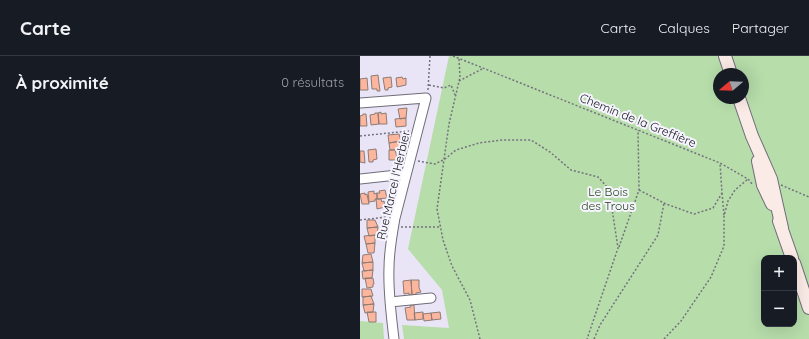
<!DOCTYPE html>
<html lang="fr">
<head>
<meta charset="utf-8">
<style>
	:root { --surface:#171b24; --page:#20242c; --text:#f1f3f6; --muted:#9ea1a6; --line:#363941 }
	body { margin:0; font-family:Quicksand,sans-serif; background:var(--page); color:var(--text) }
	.controls { position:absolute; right:12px; bottom:12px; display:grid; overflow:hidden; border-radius:8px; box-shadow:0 4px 16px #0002 }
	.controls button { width:36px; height:36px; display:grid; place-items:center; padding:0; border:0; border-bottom:1px solid var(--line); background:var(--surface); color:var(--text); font:20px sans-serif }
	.compass { position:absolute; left:353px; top:12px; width:36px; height:36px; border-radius:50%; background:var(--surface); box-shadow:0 4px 16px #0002; rotate:251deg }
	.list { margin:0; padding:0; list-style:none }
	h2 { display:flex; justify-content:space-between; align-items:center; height:52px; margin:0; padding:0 16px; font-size:17px }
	h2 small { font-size:13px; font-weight:400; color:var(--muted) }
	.map { position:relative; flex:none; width:449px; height:283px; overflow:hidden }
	header { display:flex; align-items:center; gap:24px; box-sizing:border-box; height:56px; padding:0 20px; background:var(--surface); border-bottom:1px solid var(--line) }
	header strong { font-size:19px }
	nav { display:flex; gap:22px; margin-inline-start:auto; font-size:14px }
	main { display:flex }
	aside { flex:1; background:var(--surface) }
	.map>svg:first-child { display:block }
	.green { fill:#b7ddab; fill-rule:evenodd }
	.building { fill:#fcb69d; stroke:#8d7c76 }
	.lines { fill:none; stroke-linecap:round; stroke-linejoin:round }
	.minor-casing { stroke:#706c7a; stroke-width:11 }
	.secondary-casing { stroke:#706c7a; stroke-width:14 }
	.path { stroke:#75727d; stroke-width:1.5; stroke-dasharray:2 2; stroke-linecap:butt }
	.minor { stroke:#fff; stroke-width:9 }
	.secondary { stroke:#faebe7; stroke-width:12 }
	.labels { text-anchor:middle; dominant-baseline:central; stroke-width:4; stroke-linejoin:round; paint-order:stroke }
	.street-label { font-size:12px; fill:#141318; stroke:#f6f4fe }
	.park-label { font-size:12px; fill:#1f4212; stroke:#f6f4fe }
</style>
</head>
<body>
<header>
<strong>Carte</strong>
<nav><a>Carte</a><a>Calques</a><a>Partager</a></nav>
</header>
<main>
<aside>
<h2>À proximité<small>0 résultats</small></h2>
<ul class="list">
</ul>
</aside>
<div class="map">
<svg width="449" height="283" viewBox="0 0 449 283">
	<rect width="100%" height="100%" fill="#eae5f6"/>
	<path class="green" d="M89 0H449V283H44L42 269 89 272 82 234 48 193ZM359 18H383V42H359ZM404 202H434V268H404Z
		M0 265 23 267 24 283H0Z"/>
	<path class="building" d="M18 19 20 35H17V33H12L11 20Z
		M31 21 32 31 28 32V34H25L23 22Z
		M42 21 43 23 46 22V29L37 31 36 22Z
		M7 22 8 34H0V23Z
		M47 52 46 62 40 63 38 53Z
		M21 56V58L26 57 27 68H19L18 57Z
		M15 57H18L19 68 11 69 10 59 15 58Z
		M3 58H6L7 70H0V60L3 59Z
		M46 62V70L36 71 35 63Z
		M39 78 41 85 29 87 28 79Z
		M41 85 40 93 30 94 29 87Z
		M16 93 17 103 13 104V106H9L8 94Z
		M29 94H35L38 104H29Z
		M0 95H4L5 107 0 106Z
		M25 134 27 142 17 143V137H20L19 135Z
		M14 135V138L17 137V143H15V145L9 146 8 136Z
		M5 137V139L7 138 9 148H2L0 138Z
		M16 143H21L22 146 24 145 25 151 17 153Z
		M7 164H15L18 171 7 172Z
		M18 171 17 179 9 180 7 172Z
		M15 179V187L6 188 4 180Z
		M15 187 14 197H8L6 188Z
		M11 198 13 206 2 207 3 199Z
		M13 206V214L4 215 2 207Z
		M13 214 12 222 3 223 2 215Z
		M5 222H13L14 228H13V231L7 232Z
		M51 224H59V232L61 236 56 237V239H52Z
		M51 224 52 239H49V237L44 238 43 225Z
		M2 233H11L13 240 2 241Z
		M11 240 14 248 3 249V241Z
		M14 248 13 256 5 257 3 249Z
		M50 249H54L55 264H47L45 252 51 251Z
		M7 256H16V266H9Z
		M63 256V263L55 264 54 257Z
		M80 256 81 263 72 264 71 257Z
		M71 257 72 264 64 265 63 258Z"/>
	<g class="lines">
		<defs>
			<path id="minor" d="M0 47 66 42 35 162C32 179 29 195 29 212 28 235 31 259 34 283
				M0 123 46 118
				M30 246 71 242"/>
			<path id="secondary" d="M365 0 371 18
				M379 42 392 80 411 123 422 172
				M398 105 403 129 412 148
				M419 165 432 202
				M434 207 449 252"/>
		</defs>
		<use href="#minor" class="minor-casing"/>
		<use href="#secondary" class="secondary-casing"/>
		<path class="path" d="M93 0 360 107 388 123 393 129
			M99 3 100 21 89 68 77 153 83 184 92 210 110 244 120 283
			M99 25 122 13
			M383 25 387 37
			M69 29 84 32 91 29 95 39
			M68 34 70 0
			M0 80 49 75
			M58 105 75 108 85 103 96 94 119 87 143 84H171L190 96 211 114 238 121 249 133 258 192 227 283
			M421 129 449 141
			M279 134 306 148 334 158 353 152 362 137 360 107
			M362 137 364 159
			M0 164 27 161
			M41 171H81
			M259 191 279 134 278 74
			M234 283 240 269 298 179 304 147
			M304 283 321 265 351 221 364 190V160L368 145 375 134 388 123"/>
		<use href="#minor" class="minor"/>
		<use href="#secondary" class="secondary"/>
	</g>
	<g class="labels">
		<g class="street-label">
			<text transform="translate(278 64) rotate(22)">Chemin de la Greffière</text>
			<text transform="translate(33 129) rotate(-77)">Rue Marcel l'Herbier</text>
		</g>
		<g class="park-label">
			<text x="248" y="135">Le Bois<tspan x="248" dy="14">des Trous</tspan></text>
		</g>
	</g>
</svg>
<div class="controls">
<button>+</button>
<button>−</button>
</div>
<svg class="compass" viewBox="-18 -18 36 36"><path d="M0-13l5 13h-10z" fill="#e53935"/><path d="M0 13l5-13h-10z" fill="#9ea1a6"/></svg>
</div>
</main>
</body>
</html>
